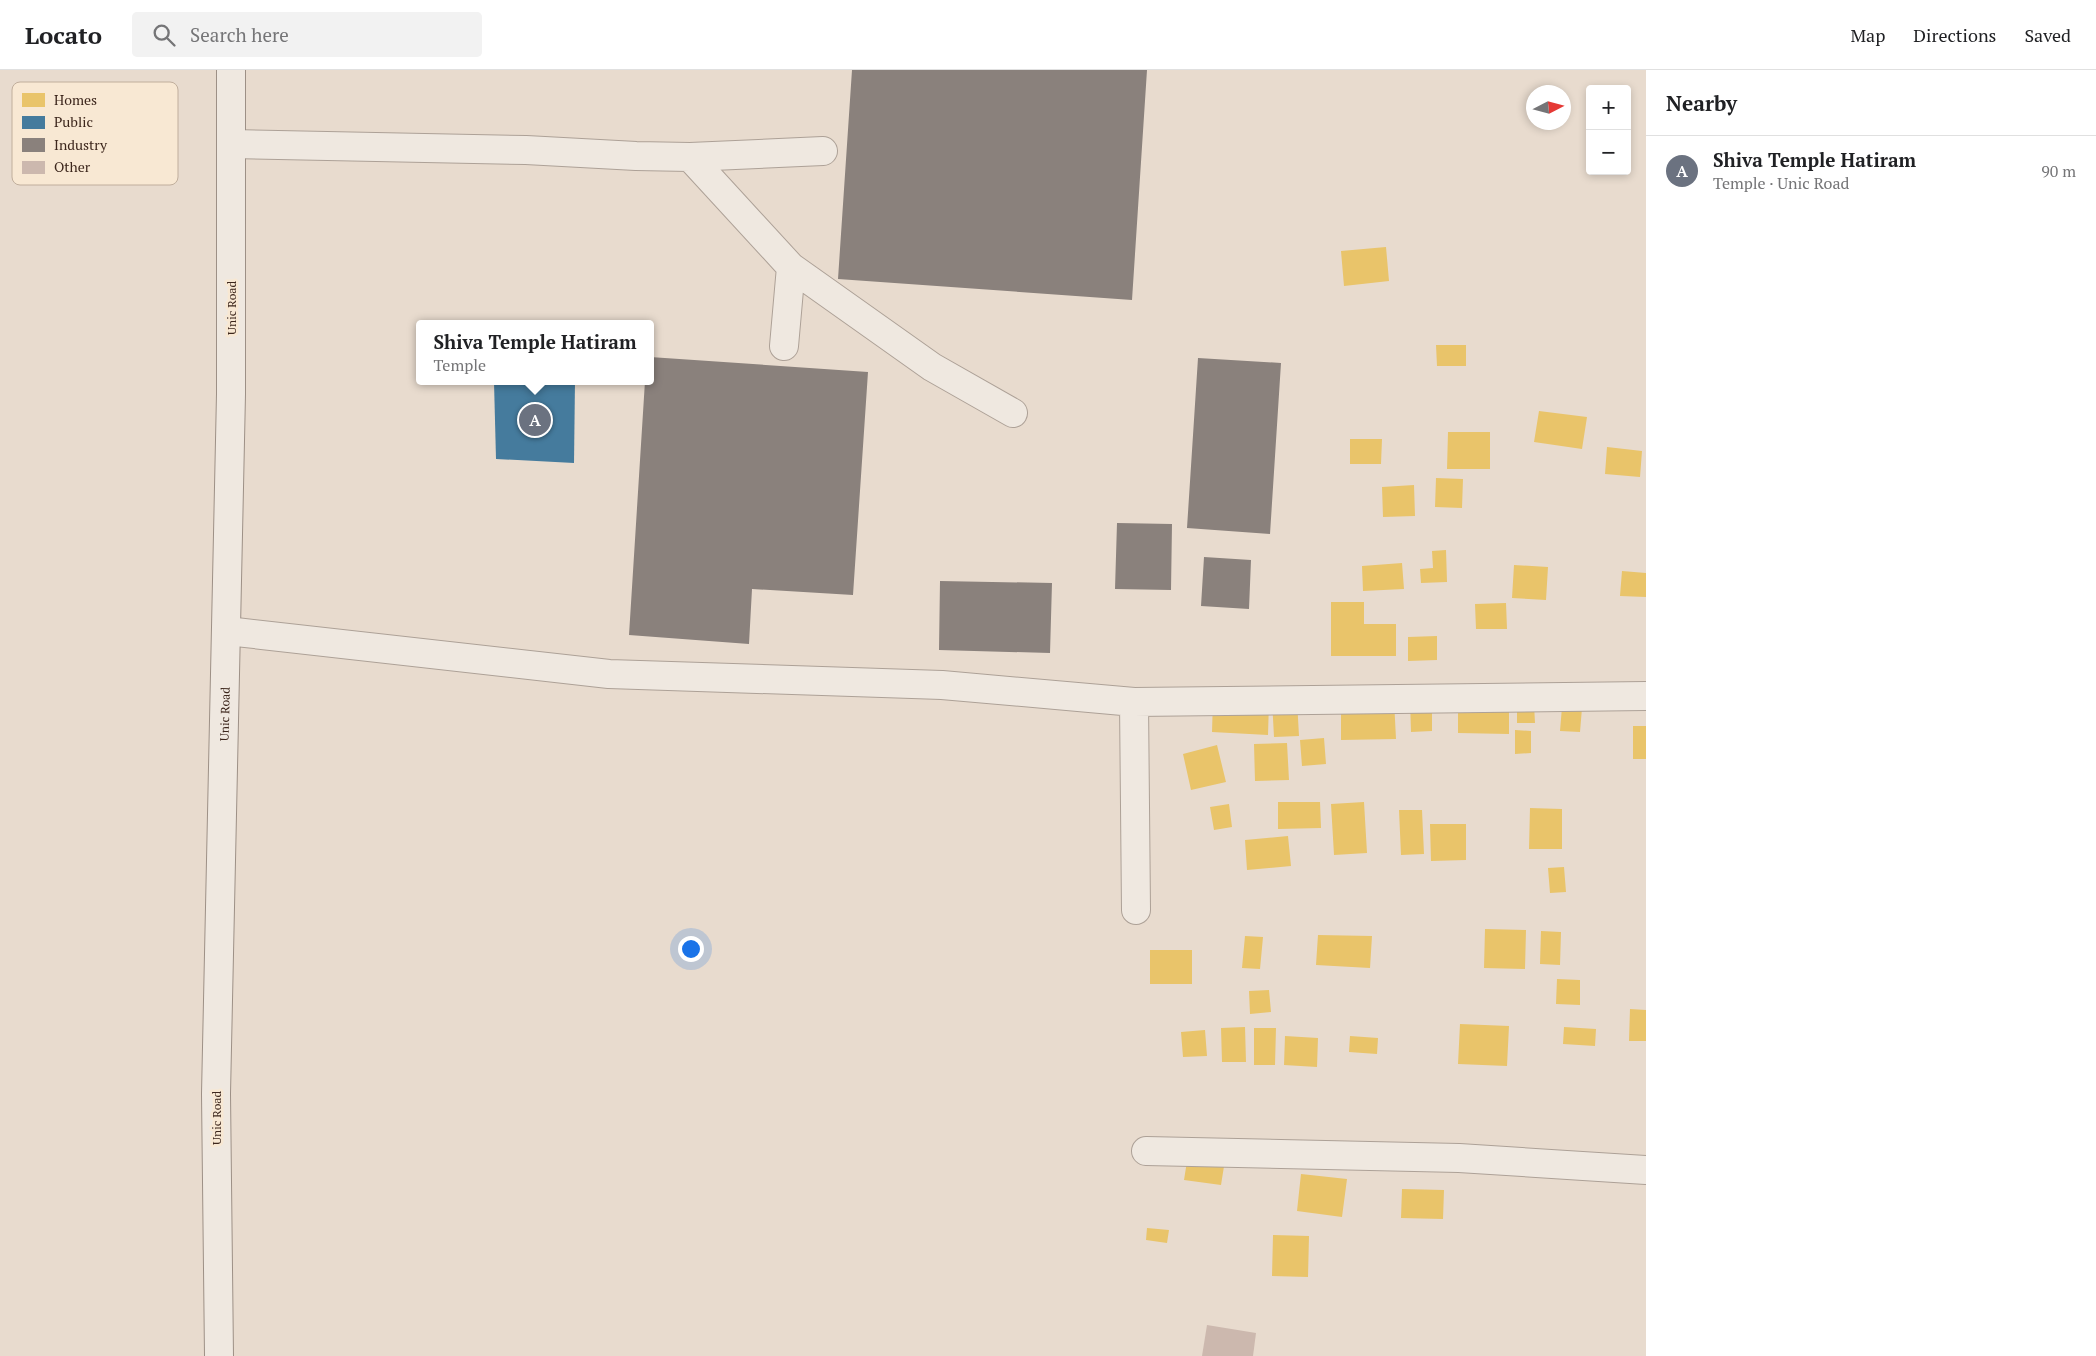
<!DOCTYPE html>
<html lang="en">
<head>
<meta charset="utf-8">
<style>
	:root { --surface:#fff; --page:#f2f2f2; --text:#202124; --muted:#757577; --line:#e0e0e0; --accent:#d93025 }
	body { margin:0; font-family:"PT Serif",serif; background:var(--page); color:var(--text) }
	.controls { position:absolute; right:15px; top:15px; display:grid; overflow:hidden; border-radius:5px; box-shadow:0 2px 8px #0003 }
	.controls button { width:45px; height:45px; display:grid; place-items:center; padding:0; border:0; border-bottom:1px solid var(--line); background:var(--surface); color:var(--text); font:25px sans-serif }
	.compass { position:absolute; left:1526px; top:15px; width:45px; height:45px; border-radius:50%; background:var(--surface); box-shadow:0 2px 8px #0003; rotate:84deg }
	.you { position:absolute; left:690px; top:878px; width:18px; height:18px; margin:-12px; border:4px solid #fff; border-radius:50%; background:#1a73e8; box-shadow:0 0 0 8px #1a73e833 }
	.badge { display:grid; place-items:center; width:32px; height:32px; border-radius:50%; background:var(--accent); color:#fff; font-size:16px; font-weight:700 }
	.pin { position:absolute; translate:-50% -50%; border:2px solid #fff; box-shadow:0 1px 5px #0006 }
	.popup { position:absolute; left:416px; top:250px; width:238px; height:65px; box-sizing:border-box; display:grid; place-content:center; border-radius:5px; background:var(--surface); filter:drop-shadow(0 1px 4px #0005); font-size:16px; white-space:nowrap; color:var(--muted) }
	.popup b { font-size:19px; color:var(--text) }
	.popup::after { content:''; position:absolute; left:50%; top:100%; margin-left:-10px; border:10px solid transparent; border-top-color:var(--surface) }
	.list { margin:0; padding:0; list-style:none }
	h2 { display:flex; justify-content:space-between; align-items:center; height:65px; margin:0; padding:0 20px; font-size:21px }
	h2 small { font-size:16px; font-weight:400; color:var(--muted) }
	.list li { display:grid; grid-template-columns:32px 1fr auto; gap:15px; align-items:center; box-sizing:border-box; height:70px; padding:0 20px; border-top:1px solid var(--line) }
	.list b { display:block; font-size:19px; white-space:nowrap }
	.list p { margin:0; font-size:16px; white-space:nowrap; color:var(--muted) }
	.list em { font-size:16px; font-style:normal; color:var(--muted) }
	.icon { flex:none; width:28px; height:28px; fill:none; stroke:currentColor; stroke-width:2; stroke-linecap:round; stroke-linejoin:round }
	.map { position:relative; flex:none; width:1646px; height:1286px; overflow:hidden }
	header { display:flex; align-items:center; gap:30px; box-sizing:border-box; height:70px; padding:0 25px; background:var(--surface); border-bottom:1px solid var(--line) }
	header strong { font-size:24px }
	nav { display:flex; gap:28px; margin-inline-start:auto; font-size:18px }
	.search { width:350px; height:45px; background:var(--page); display:flex; align-items:center; gap:12px; box-sizing:border-box; padding:0 18px; border-radius:5px; color:var(--muted); font-size:19px }
	main { display:flex }
	aside { flex:1; background:var(--surface) }
	.map>svg:first-child { display:block }
	.homes { fill:#e9c46a }
	.public { fill:#457b9d }
	.industry { fill:#8a817c }
	.building { fill:#ccb8ae }
	.lines { fill:none; stroke-linecap:round; stroke-linejoin:round }
	.street-casing { stroke:#ada197; stroke-width:30 }
	.secondary-casing { stroke:#9d9086; stroke-width:30 }
	.street { stroke:#efe8e0; stroke-width:28 }
	.secondary { stroke:#efe8e0; stroke-width:28 }
	.labels { text-anchor:middle; dominant-baseline:central; stroke-width:5; stroke-linejoin:round; paint-order:stroke }
	.street-label { font-size:12px; fill:#3d271d; stroke:#f8e8d3 }
	.key { fill:#f8e8d3; stroke:#c0ae9c; stroke-width:1 }
	.key-label { font-size:14px; fill:#3d271d }
</style>
</head>
<body>
<header>
<strong>Locato</strong>
<div class="search"><svg class="icon" aria-label="search" viewBox="0 0 24 24"><circle cx="10" cy="10" r="6"/><path d="M15 15l6 6"/></svg>Search here</div>
<nav><a>Map</a><a>Directions</a><a>Saved</a></nav>
</header>
<main>
<div class="map">
<svg width="1646" height="1286" viewBox="0 0 1646 1286">
	<rect width="100%" height="100%" fill="#e8dbce"/>
	<path class="homes" d="M1386 177 1389 211 1344 216 1341 181Z
		M1436 275H1466V296H1437Z
		M1539 341 1587 347 1582 379 1534 372Z
		M1448 362H1490V399H1447Z
		M1350 369H1382L1381 394H1350Z
		M1607 377 1642 381 1640 407 1605 404Z
		M1436 408 1463 409 1462 438 1435 437Z
		M1414 415 1415 446 1383 447 1382 417Z
		M1446 480 1447 512 1421 513 1420 499 1433 498 1432 481Z
		M1402 493 1404 519 1363 521 1362 496Z
		M1514 495 1548 497 1546 530 1512 528Z
		M1622 501 1646 503V527L1620 526Z
		M1331 532H1364V554H1396V586H1331Z
		M1506 533 1507 559H1476L1475 534Z
		M1437 566V590L1408 591V567Z
		M1213 628 1269 631 1268 665 1212 662Z
		M1432 629V661L1411 662 1410 630Z
		M1272 630H1297L1299 666 1274 667Z
		M1394 630 1396 669 1341 670V631Z
		M1458 630 1509 631V664L1458 663Z
		M1534 634 1535 653H1517V635Z
		M1562 637 1582 638 1580 662 1560 661Z
		M1633 656H1646V689H1633Z
		M1515 660 1531 661V683L1515 684Z
		M1324 668 1326 694 1302 696 1300 670Z
		M1287 673 1289 710 1255 711 1254 674Z
		M1217 675 1226 712 1191 720 1183 684Z
		M1278 732H1320L1321 758 1278 759Z
		M1364 732 1367 783 1334 785 1331 734Z
		M1229 734 1232 757 1214 760 1210 737Z
		M1530 738 1562 739V779H1529Z
		M1399 740H1422L1424 784 1401 785Z
		M1430 754H1466V790L1431 791Z
		M1288 766 1291 796 1247 800 1245 770Z
		M1564 797 1566 822 1550 823 1548 798Z
		M1485 859 1526 860 1525 899 1484 898Z
		M1541 861 1561 862 1560 895 1540 894Z
		M1318 865 1372 866 1370 898 1316 895Z
		M1245 866 1263 867 1260 899 1242 898Z
		M1150 880H1192V914H1150Z
		M1557 909 1580 910V935L1556 934Z
		M1269 920 1271 942 1250 944 1249 921Z
		M1630 939 1646 940V971H1629Z
		M1460 954 1509 956 1507 996 1458 994Z
		M1245 957 1246 992H1222L1221 958Z
		M1564 957 1596 959 1595 976 1563 974Z
		M1254 958H1276L1275 995H1254Z
		M1205 960 1207 986 1183 987 1181 962Z
		M1285 966 1318 968 1317 997 1284 995Z
		M1350 966 1378 968 1377 984 1349 982Z
		M1188 1085 1225 1090 1221 1115 1184 1110Z
		M1301 1104 1347 1109 1342 1147 1297 1141Z
		M1402 1119 1444 1120 1443 1149 1401 1148Z
		M1147 1158 1169 1160 1167 1173 1146 1170Z
		M1273 1165 1309 1166 1308 1207 1272 1206Z"/>
	<path class="public" d="M575 311 574 393 496 389 494 312Z"/>
	<path class="industry" d="M852 0H1147L1132 230 838 209Z
		M650 287 868 302 853 525 752 519 749 574 629 565 645 311H650Z
		M1198 288 1281 293 1270 464 1187 458Z
		M1117 453 1172 454 1171 520 1115 519Z
		M1204 487 1251 490 1249 539 1201 536Z
		M940 511 1052 513 1050 583 939 580Z"/>
	<path class="building" d="M1207 1255 1256 1263 1253 1286H1202Z"/>
	<g class="lines">
		<defs>
			<path id="street" d="M231 74 526 80 636 86 690 87 823 81
				M690 87 791 197 932 297 1013 343
				M784 276 791 197
				M227 561 609 604 942 615 1134 632
				M1136 840 1134 632 1646 626
				M1146 1081 1459 1088 1646 1100"/>
			<g id="secondary">
				<path id="s1" d="M219 1286 216 1024 231 324V0"/>
			</g>
		</defs>
		<use href="#street" class="street-casing"/>
		<use href="#secondary" class="secondary-casing"/>
		<use href="#street" class="street"/>
		<use href="#secondary" class="secondary"/>
	</g>
	<g class="labels">
		<g class="street-label">
			<text transform="translate(231 238) rotate(-90)">Unic Road</text>
			<text stroke="none"><textPath href="#s1" startOffset="642">Unic Road</textPath></text>
			<text transform="translate(216 1048) rotate(-90)">Unic Road</text>
		</g>
	</g>
	<rect x="12" y="12" width="166" height="103" rx="8" class="key"/>
	<rect x="22" y="23" width="23" height="14" fill="#e9c46a"/>
	<rect x="22" y="46" width="23" height="13" fill="#457b9d"/>
	<rect x="22" y="68" width="23" height="14" fill="#8a817c"/>
	<rect x="22" y="91" width="23" height="13" fill="#ccb8ae"/>
	<g class="key-label">
		<text x="54" y="35">Homes</text>
		<text x="54" y="57">Public</text>
		<text x="54" y="80">Industry</text>
		<text x="54" y="102">Other</text>
	</g>
</svg>
<div class="controls">
<button>+</button>
<button>−</button>
</div>
<svg class="compass" viewBox="-18 -18 36 36"><path d="M0-13l5 13h-10z" fill="#e53935"/><path d="M0 13l5-13h-10z" fill="#757577"/></svg>
<div class="you"></div>
<div class="pin badge" style="left:535px;top:350px;background:#6b7280">A</div>
<div class="popup"><b>Shiva Temple Hatiram</b>Temple</div>
</div>
<aside>
<h2>Nearby<small></small></h2>
<ul class="list">
<li><span class="badge" style="background:#6b7280">A</span><div><b>Shiva Temple Hatiram</b><p>Temple · Unic Road</p></div><em>90 m</em></li>
</ul>
</aside>
</main>
</body>
</html>
